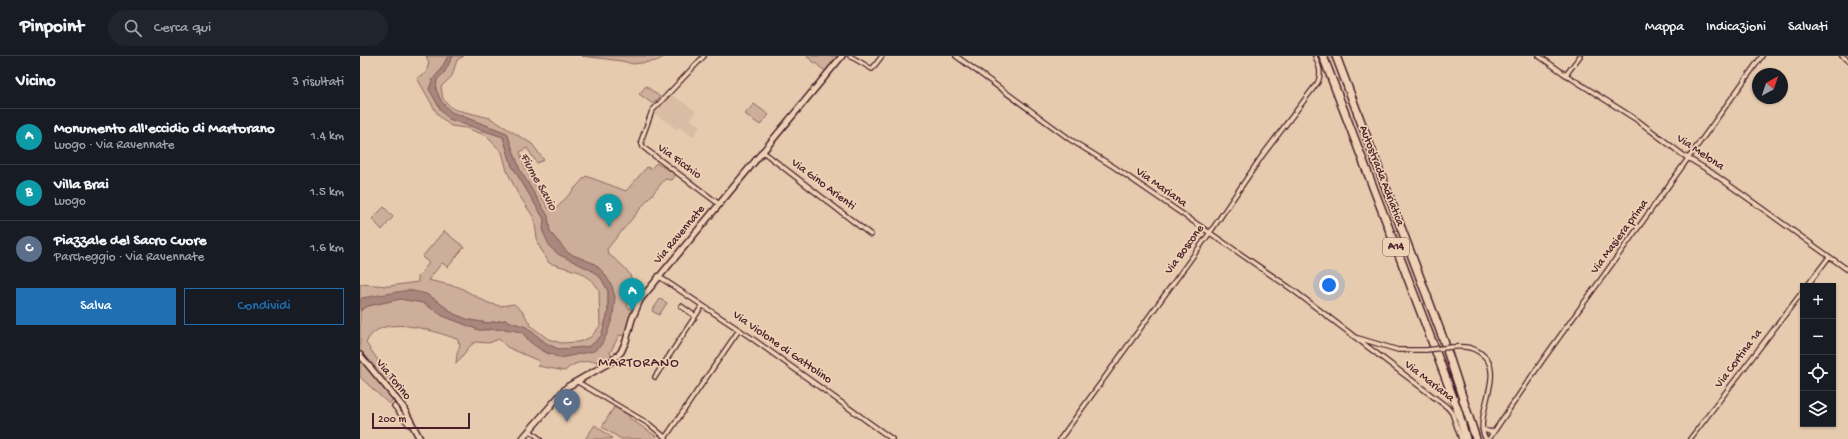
<!DOCTYPE html>
<html lang="it">
<head>
<meta charset="utf-8">
<style>
	:root { --surface:#171b24; --page:#20242c; --text:#f1f3f6; --muted:#9ea1a6; --line:#363941; --accent:#1f6fb2 }
	body { margin:0; font-family:"Gochi Hand",sans-serif; background:var(--page); color:var(--text) }
	.controls { position:absolute; right:12px; bottom:12px; display:grid; overflow:hidden; border-radius:0px; box-shadow:0 1px 3px #0004 }
	.controls button { width:36px; height:36px; display:grid; place-items:center; padding:0; border:0; border-bottom:1px solid var(--line); background:var(--surface); color:var(--text); font:20px sans-serif }
	.compass { position:absolute; left:1392px; top:12px; width:36px; height:36px; border-radius:50%; background:var(--surface); box-shadow:0 1px 3px #0004; rotate:40deg }
	.scale { position:absolute; left:12px; bottom:10px; width:98px; box-sizing:border-box; padding-left:4px; border:2px solid #4a1f2b; border-top:0; font-size:11px; line-height:14px; white-space:nowrap; color:#4a1f2b; -webkit-text-stroke:3px #eed2b5; paint-order:stroke }
	.you { position:absolute; left:969px; top:229px; width:14px; height:14px; margin:-10px; border:3px solid #fff; border-radius:50%; background:#1a73e8; box-shadow:0 0 0 6px #1a73e833 }
	.badge { display:grid; place-items:center; width:26px; height:26px; border-radius:50%; background:var(--accent); color:#fff; font-size:13px; font-weight:700 }
	.pin { position:absolute; translate:-50% -33px; filter:drop-shadow(0 1px 2px #0008) }
	.pin::after { content:''; position:absolute; top:21px; width:14px; height:12px; background:inherit; clip-path:polygon(0 0,100% 0,50% 100%) }
	.list { margin:0; padding:0; list-style:none }
	h2 { display:flex; justify-content:space-between; align-items:center; height:52px; margin:0; padding:0 16px; font-size:17px }
	h2 small { font-size:13px; font-weight:400; color:var(--muted) }
	.list li { display:grid; grid-template-columns:26px 1fr auto; gap:12px; align-items:center; box-sizing:border-box; height:56px; padding:0 16px; border-top:1px solid var(--line) }
	.list b { display:block; font-size:15px; white-space:nowrap }
	.list p { margin:0; font-size:13px; white-space:nowrap; color:var(--muted) }
	.list em { font-size:13px; font-style:normal; color:var(--muted) }
	.actions { display:flex; gap:8px; padding:12px 16px }
	.actions a { flex:1; padding:9px 0; border:1px solid var(--accent); border-radius:0px; text-align:center; font-size:14px; color:var(--accent) }
	.actions .main { background:var(--accent); color:#fff }
	.icon { flex:none; width:22px; height:22px; fill:none; stroke:currentColor; stroke-width:2; stroke-linecap:round; stroke-linejoin:round }
	.map { position:relative; flex:none; width:1488px; height:383px; overflow:hidden }
	header { display:flex; align-items:center; gap:24px; box-sizing:border-box; height:56px; padding:0 20px; background:var(--surface); border-bottom:1px solid var(--line) }
	header strong { font-size:19px }
	nav { display:flex; gap:22px; margin-inline-start:auto; font-size:14px }
	.search { width:280px; height:36px; background:var(--page); display:flex; align-items:center; gap:10px; box-sizing:border-box; padding:0 14px; border-radius:22px; color:var(--muted); font-size:15px }
	main { display:flex }
	aside { flex:1; background:var(--surface) }
	.map>svg:first-child { display:block }
	.built { fill:#dabca4 }
	.green { fill:#cdae9a; stroke:#8c6662 }
	.water { fill:#aa877b; stroke:#845d5b }
	.lines { fill:none; stroke-linecap:round; stroke-linejoin:round }
	.street-casing { stroke:#4a1f2b; stroke-width:6 }
	.secondary-casing { stroke:#4a1f2b; stroke-width:8 }
	.highway-casing { stroke:#4a1f2b; stroke-width:10 }
	.street { stroke:#eed2b5; stroke-width:3.5 }
	.secondary { stroke:#eed2b5; stroke-width:5 }
	.highway { stroke:#eed2b5; stroke-width:7 }
	.street-bridge-casing { stroke:#4a1f2b; stroke-width:6; stroke-linecap:butt }
	.street-bridge { stroke:#eed2b5; stroke-width:3.5 }
	.labels { text-anchor:middle; dominant-baseline:central; stroke-width:3.5; stroke-linejoin:round; paint-order:stroke }
	.shield { fill:#eed2b5; stroke:#7b5554; stroke-width:1 }
	.shield-label { font-size:11px; font-weight:bold; fill:#4a1f2b }
	.street-label { font-size:12px; fill:#4a1f2b; stroke:#eed2b5 }
	.water-label { font-size:13px; font-style:italic; fill:#62393f; stroke:#eed2b5 }
	.quarter-label { font-size:14px; letter-spacing:1px; fill:#4a1f2b; stroke:#eed2b5 }
</style>
</head>
<body>
<header>
<strong>Pinpoint</strong>
<div class="search"><svg class="icon" aria-label="search" viewBox="0 0 24 24"><circle cx="10" cy="10" r="6"/><path d="M15 15l6 6"/></svg>Cerca qui</div>
<nav><a>Mappa</a><a>Indicazioni</a><a>Salvati</a></nav>
</header>
<main>
<aside>
<h2>Vicino<small>3 risultati</small></h2>
<ul class="list">
<li><span class="badge" style="background:#0f9aa8">A</span><div><b>Monumento all'eccidio di Martorano</b><p>Luogo · Via Ravennate</p></div><em>1.4 km</em></li>
<li><span class="badge" style="background:#0f9aa8">B</span><div><b>Villa Brai</b><p>Luogo</p></div><em>1.5 km</em></li>
<li><span class="badge" style="background:#5c6f8a">C</span><div><b>Piazzale del Sacro Cuore</b><p>Parcheggio · Via Ravennate</p></div><em>1.6 km</em></li>
</ul>
<div class="actions"><a class="main">Salva</a><a>Condividi</a></div>
</aside>
<div class="map">
<svg width="1488" height="383" viewBox="0 0 1488 383">
	<rect width="100%" height="100%" fill="#e7cbaf"/>
	<filter id="ink" filterUnits="userSpaceOnUse"><feTurbulence type="fractalNoise" baseFrequency=".025" numOctaves="2"/><feDisplacementMap in="SourceGraphic" scale="8" xChannelSelector="R" yChannelSelector="G"/><feConvolveMatrix kernelMatrix="1 2 1 2 8 2 1 2 1" color-interpolation-filters="sRGB"/></filter>
	<g filter="url(#ink)">
		<path class="built" d="M309 37 336 55 330 63 340 70 333 81 319 71 317 73 292 56Z"/>
		<path class="green" d="M66 0H88L80 15 73 23 69 33 82 56 89 63 143 81 152 110 184 163 183 176 198 198 231 214 241 222 248 235V257L241 280 231 290 216 292 198 293 186 287 166 271 145 264 128 267 109 264 94 258 76 244 66 238 0 244V228L29 230 58 226V221L69 207 62 201 84 175 104 191 88 211 82 207 68 224 99 231 128 247 140 250 154 248 163 256 171 270 188 283 201 287 219 286 231 281 240 270 239 234 233 225 220 216 189 207 178 188 174 162 157 136 147 115 142 96 125 79 106 72 91 70 78 59 57 22 66 17 69 6Z
			M93 0H104L97 4 92 20 81 31 83 43 93 53 130 62 172 88 184 104 177 107 167 92 160 96 166 114 188 152 195 154 226 120 266 135 287 111 291 113 296 107C303 112 310 113 316 118L312 124 305 123 247 193 248 198C256 204 271 214 272 226 273 232 268 245 267 251L273 254 265 280 259 279 250 297 253 302 237 310V305C225 305 213 306 205 315L178 310 179 305 147 291 139 283 129 287 115 286 109 291 96 308 97 298 100 289 97 283C74 275 19 255 6 287L40 336 29 348 0 321V255L8 250 40 243 63 247 83 260 119 274 144 273 157 275 163 277 170 286 188 298 241 289 255 241 235 208 208 197 190 176 188 160 160 114 147 77 91 56 81 45 76 33 77 23 84 17Z
			M222 0H306L296 5 273 8 262 5Z
			M446 0H478L465 15Z
			M286 30 300 41 293 48 279 38Z
			M394 48 409 59 400 69 385 58Z
			M24 151 33 161 22 174 12 163Z
			M300 243 307 247 299 259 292 255Z
			M254 351 270 360 269 362 296 380 294 383H261L242 371Z
			M235 369 252 382 251 383H225Z"/>
		<path class="water" d="M88 0H93L84 17 77 24 76 33 81 45 91 56 147 77 160 114 188 160 190 176 208 197 235 208 244 217 252 230 255 241 253 260 247 278 241 289 234 295 200 302 181 294 170 286 163 277 157 275 145 273 119 274 83 260 63 247 40 243 8 250 0 255V244L2 242 49 234 66 238 76 244 94 258 109 264 128 267 145 264 166 271 186 287 198 293 216 292 230 290 241 280 248 257V235L241 222 231 214 198 198 190 191 183 176 184 163 152 110 143 81 89 63 82 56 69 33 73 23 80 15Z"/>
		<g class="lines">
			<defs>
				<path id="street" d="M344 0 292 55 281 85 283 91 288 95 359 148
					M490 0 512 13 522 0
					M596 0 711 84 754 111 933 234 1087 351 1092 357 1101 383
					M1179 0 1206 19 1277 64 1323 99 1351 116 1488 214
					M1482 0 1488 4
					M1206 19 1220 0
					M402 95 511 179
					M298 220 390 281 532 383
					M1447 230 1469 201
					M321 250 335 260
					M998 282 1038 294H1066
					M1092 291C1106 290 1116 291 1126 302 1143 322 1112 364 1126 383
					M295 321 342 250
					M216 325 289 368 306 382
					M34 350 49 369
					M1122 373 1130 376 1134 375
					M169 374 180 383
					M305 382 379 274
					M700 383 849 178 902 100 958 26C962 16 959 10 955 0
					M1129 383 1182 305 1402 0
					M1330 383 1443 235"/>
				<path id="secondary" d="M0 299 43 351 60 383
					M162 383 207 331 252 305 261 296 266 285 272 263 280 244 482 0"/>
				<path id="highway" d="M963 0 1073 288 1098 355 1106 383
					M976 0 1084 285 1116 383"/>
			</defs>
			<use href="#street" class="street-casing"/>
			<use href="#secondary" class="secondary-casing"/>
			<use href="#highway" class="highway-casing"/>
			<use href="#street" class="street"/>
			<use href="#secondary" class="secondary"/>
			<use href="#highway" class="highway"/>
			<defs>
				<path id="street-bridge" d="M1066 294 1092 291"/>
			</defs>
			<use href="#street-bridge" class="street-bridge-casing"/>
			<use href="#street-bridge" class="street-bridge"/>
		</g>
	</g>
	<g class="labels">
		<rect class="shield" x="1023" y="182" width="26" height="18" rx="3"/>
		<g class="shield-label">
			<text x="1036" y="191">A14</text>
		</g>
		<g class="street-label">
			<text transform="translate(1340 97) rotate(34)">Via Melona</text>
			<text transform="translate(319 106) rotate(36)">Via Ficchio</text>
			<text transform="translate(1021 120) rotate(69)">Autostrada Adriatica</text>
			<text transform="translate(463 129) rotate(37)">Via Gino Arienti</text>
			<text transform="translate(801 132) rotate(35)">Via Mariana</text>
			<text transform="translate(320 179) rotate(-50)">Via Ravennate</text>
			<text transform="translate(1260 181) rotate(-54)">Via Masiera prima</text>
			<text transform="translate(825 194) rotate(-54)">Via Boscone</text>
			<text transform="translate(422 292) rotate(35)">Via Violone di Gattolino</text>
			<text transform="translate(1379 303) rotate(-53)">Via Cortina 1a</text>
			<text transform="translate(33 324) rotate(51)">Via Torino</text>
			<text transform="translate(1069 326) rotate(38)">Via Mariana</text>
		</g>
		<g class="water-label">
			<text transform="translate(178 126) rotate(61)">Fiume Savio</text>
		</g>
		<g class="quarter-label">
			<text x="279" y="307">MARTORANO</text>
		</g>
	</g>
</svg>
<div class="controls">
<button>+</button>
<button>−</button>
<button><svg class="icon" aria-label="locate" viewBox="0 0 24 24"><circle cx="12" cy="12" r="6"/><path d="M12 2v4M12 18v4M2 12h4M18 12h4"/></svg></button>
<button><svg class="icon" aria-label="layers" viewBox="0 0 24 24"><path d="M12 4l9 5-9 5-9-5zM3 14l9 5 9-5"/></svg></button>
</div>
<svg class="compass" viewBox="-18 -18 36 36"><path d="M0-13l5 13h-10z" fill="#e53935"/><path d="M0 13l5-13h-10z" fill="#9ea1a6"/></svg>
<div class="scale">200 m</div>
<div class="you"></div>
<div class="pin badge" style="left:272px;top:255px;background:#0f9aa8">A</div>
<div class="pin badge" style="left:249px;top:171px;background:#0f9aa8">B</div>
<div class="pin badge" style="left:207px;top:366px;background:#5c6f8a">C</div>
</div>
</main>
</body>
</html>
